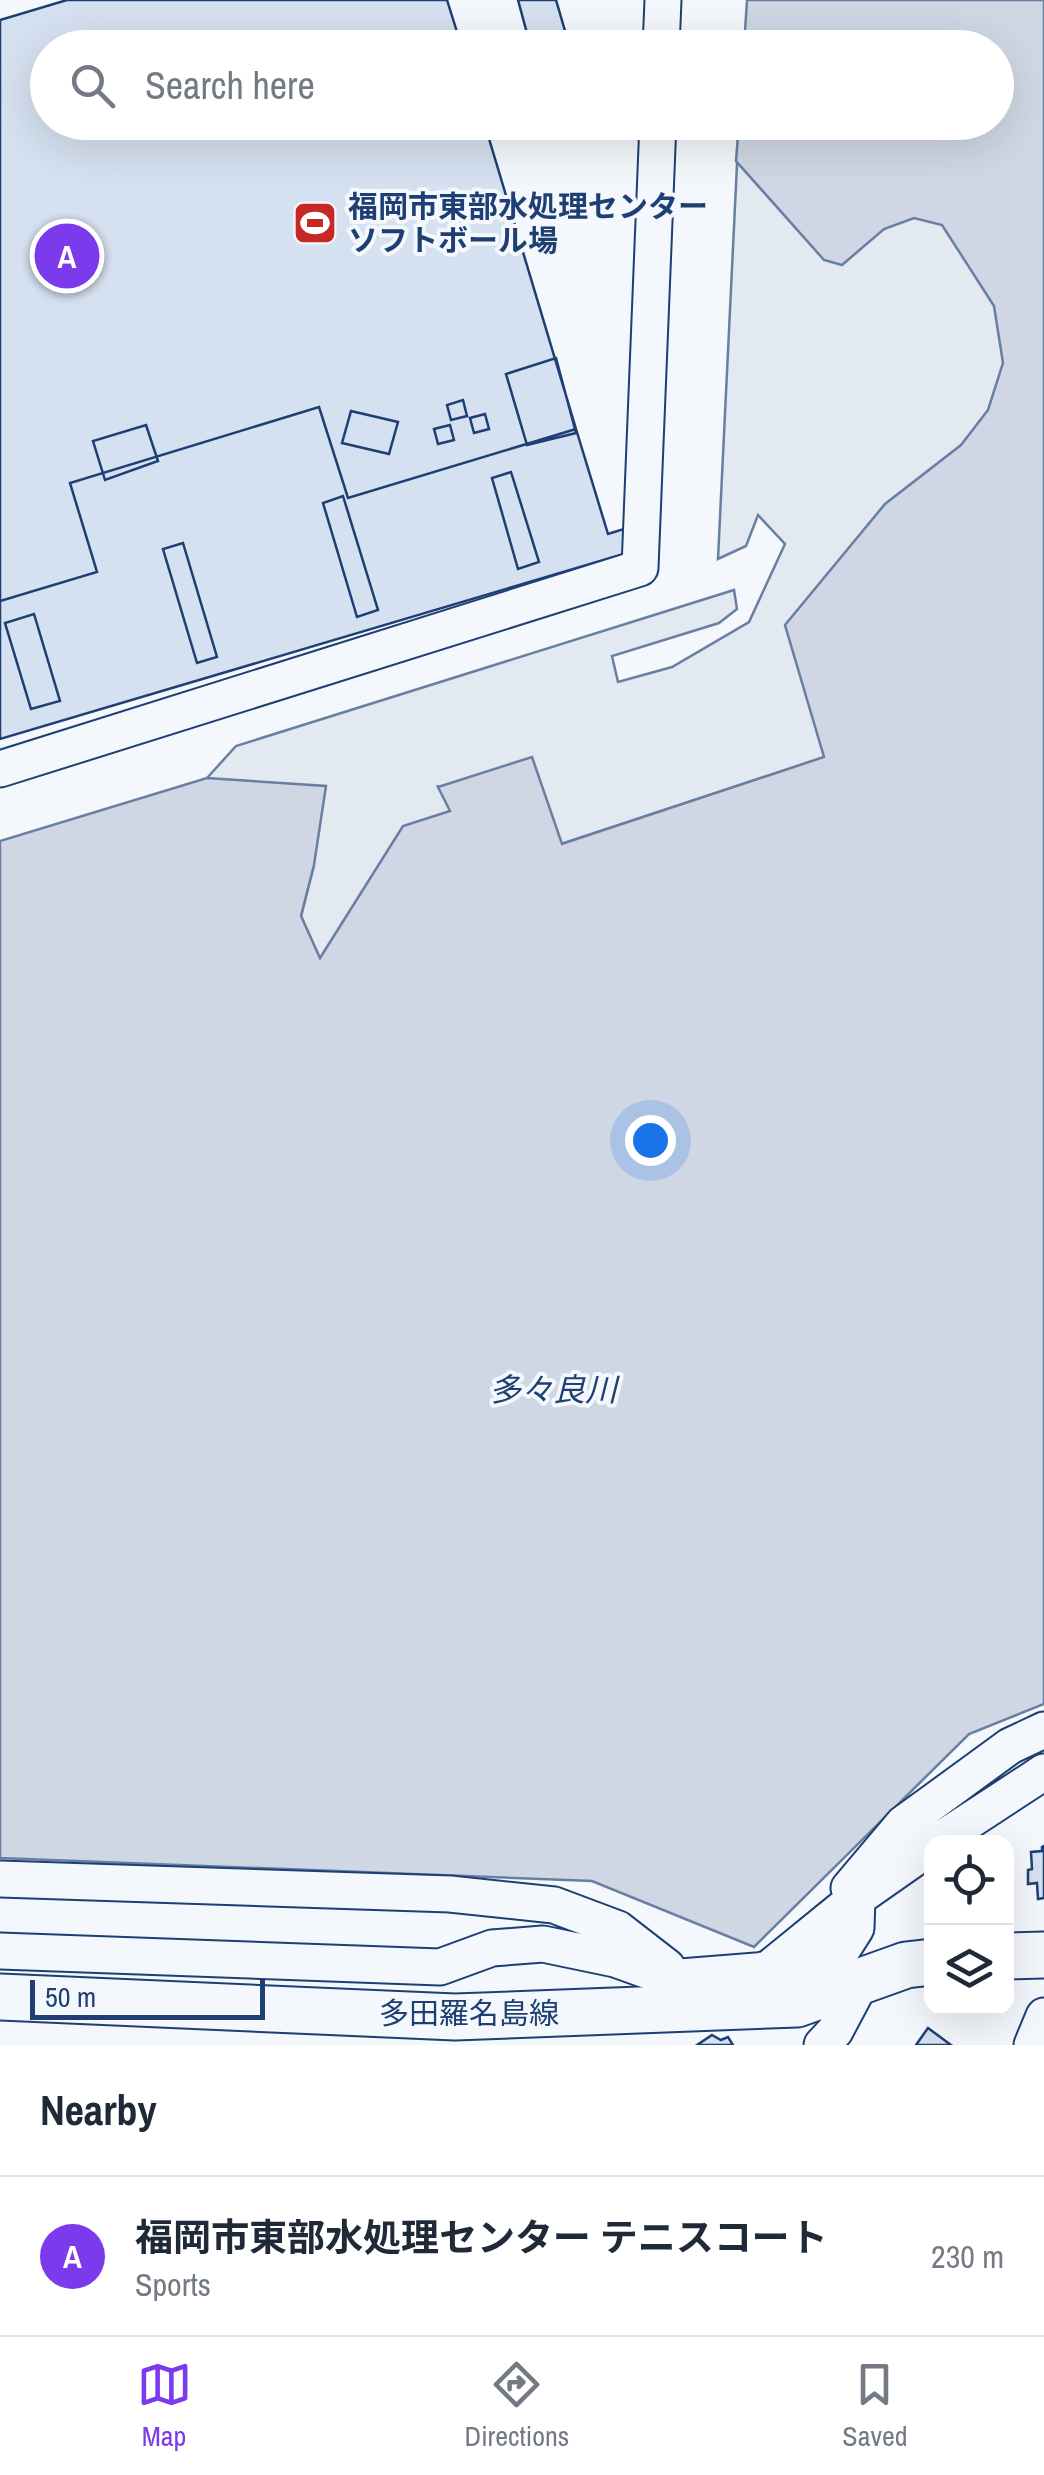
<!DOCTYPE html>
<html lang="en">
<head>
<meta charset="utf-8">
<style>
	:root { --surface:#fff; --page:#f2f2f3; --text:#1f2937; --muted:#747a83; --line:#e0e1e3; --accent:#7c3aed }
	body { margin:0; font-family:"Archivo Narrow","Noto Sans JP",sans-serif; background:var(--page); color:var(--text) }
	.controls { position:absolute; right:30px; bottom:30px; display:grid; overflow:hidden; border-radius:20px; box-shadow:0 10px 40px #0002 }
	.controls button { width:90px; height:90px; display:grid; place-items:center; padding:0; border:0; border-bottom:2px solid var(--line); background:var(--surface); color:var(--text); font:50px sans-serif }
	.scale { position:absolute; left:30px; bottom:25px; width:235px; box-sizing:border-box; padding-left:10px; border:5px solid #1d3f73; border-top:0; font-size:28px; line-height:35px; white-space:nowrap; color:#1d3f73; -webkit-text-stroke:8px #f4f7fb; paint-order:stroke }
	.you { position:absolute; left:650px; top:1140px; width:35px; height:35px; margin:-25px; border:8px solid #fff; border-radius:50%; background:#1a73e8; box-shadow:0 0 0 15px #1a73e833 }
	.badge { display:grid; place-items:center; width:65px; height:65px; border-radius:50%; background:var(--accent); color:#fff; font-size:32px; font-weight:700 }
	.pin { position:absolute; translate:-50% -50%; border:5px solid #fff; box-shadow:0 2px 10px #0006 }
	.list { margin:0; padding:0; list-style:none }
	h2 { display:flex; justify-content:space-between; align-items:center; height:130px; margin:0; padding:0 40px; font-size:42px }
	h2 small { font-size:32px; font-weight:400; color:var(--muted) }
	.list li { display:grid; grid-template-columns:65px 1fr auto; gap:30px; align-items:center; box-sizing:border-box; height:160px; padding:0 40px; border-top:2px solid var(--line) }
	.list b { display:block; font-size:38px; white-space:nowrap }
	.list p { margin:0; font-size:32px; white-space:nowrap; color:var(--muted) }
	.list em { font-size:32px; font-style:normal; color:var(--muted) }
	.icon { flex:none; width:55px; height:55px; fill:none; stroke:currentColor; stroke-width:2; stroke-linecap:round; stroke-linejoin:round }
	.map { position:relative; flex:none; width:1044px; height:2045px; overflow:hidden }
	.search { position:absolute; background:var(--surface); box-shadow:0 10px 40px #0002; left:30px; right:30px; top:30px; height:110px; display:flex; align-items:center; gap:25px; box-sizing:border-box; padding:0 35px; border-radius:55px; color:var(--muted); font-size:38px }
	.sheet { height:290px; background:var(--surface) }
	nav { display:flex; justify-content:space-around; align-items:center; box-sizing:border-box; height:140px; border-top:2px solid var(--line); background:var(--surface); font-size:28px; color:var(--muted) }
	nav a { display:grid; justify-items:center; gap:5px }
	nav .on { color:var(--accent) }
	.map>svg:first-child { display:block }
	.green { fill:#e3e9f0; stroke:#687fa3; stroke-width:2.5 }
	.water { fill:#cfd7e4; stroke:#687fa3; stroke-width:2.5 }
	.building { fill:#d5e0f0; stroke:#1d3f73; stroke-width:2.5 }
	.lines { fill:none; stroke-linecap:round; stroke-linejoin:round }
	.minor-casing { stroke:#1d3f73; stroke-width:39 }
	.major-casing { stroke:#1d3f73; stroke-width:49 }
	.minor { stroke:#f4f7fb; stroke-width:35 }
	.major { stroke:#f4f7fb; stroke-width:45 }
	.labels { text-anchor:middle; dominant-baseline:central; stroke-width:8; stroke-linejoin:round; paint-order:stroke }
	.poi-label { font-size:30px; font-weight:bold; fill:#1d3f73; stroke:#f4f7fb; text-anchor:start }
	.street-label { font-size:30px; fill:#1d3f73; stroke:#f4f7fb }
	.water-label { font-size:32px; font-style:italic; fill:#1d3f73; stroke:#f4f7fb }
</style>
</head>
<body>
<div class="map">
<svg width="1044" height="2045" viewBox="0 0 1044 2045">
	<rect width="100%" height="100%" fill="#f4f7fb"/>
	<path class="green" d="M739 123 1012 224 1044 657 825 757 561 844 439 787 451 811 319 959 301 916 314 865 207 778 236 746 734 590 737 609 719 623 612 656 618 682 672 667 749 622 785 544 758 515 746 546 718 559Z"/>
	<path class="water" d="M747 0H1044V1704L969 1734 754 1947 592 1881 0 1858V841L207 778 326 786 314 865 301 916 320 958 403 826 450 811 438 787 532 757 562 844 824 757 785 625 885 504 961 445 988 410 1003 363 994 306 942 225 914 218 884 229 842 265 824 260 736 161 739 123 996 122V48L744 47Z"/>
	<path class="building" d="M67 0H447L462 48H48V122H484L576 429 348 498 319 407 70 483 97 572 0 601V20Z
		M518 0H556L570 48H531Z
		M556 358 576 433 527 445 506 374Z
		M463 400 467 416 451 420 447 405Z
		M319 407 348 498 576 429 608 534 627 528 634 551 0 739V601L97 572 70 483Z
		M351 411 398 422 389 454 342 443Z
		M485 414 489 429 474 433 470 418Z
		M146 425 158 461 105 480 93 441Z
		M450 425 454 440 438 444 434 429Z
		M511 472 539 562 518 569 492 478Z
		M343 496 378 610 357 617 323 503Z
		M183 543 217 657 197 663 163 549Z
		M34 614 60 701 31 709 5 623Z
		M1044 1846V1898L1038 1899 1037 1883 1028 1884V1870L1032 1869 1031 1852 1042 1851V1847Z
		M928 2028 951 2045H916Z
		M712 2035 721 2040 728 2037 733 2045H697Z"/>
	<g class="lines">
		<defs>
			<path id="minor" d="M661 48 663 0
				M0 769 640 568 658 122
				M937 1842 1044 1772
				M0 1879 450 1894 554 1905 618 1929 667 1967
				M849 1888 903 1824 1010 1746 1044 1730
				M0 1951 440 1967 492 1948 543 1944 615 1959 668 1978 767 1970 842 1909 932 1846
				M762 1970 768 1980H800L837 1958 856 1928 857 1898
				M822 2045 835 2031 861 1982
				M1032 2045 1044 2016"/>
			<path id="major" d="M1006 1956 1044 1955
				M0 1997 455 2017 797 2004 906 1965 932 1962"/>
		</defs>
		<use href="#minor" class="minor-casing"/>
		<use href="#major" class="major-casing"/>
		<use href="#minor" class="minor"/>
		<use href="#major" class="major"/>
	</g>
	<defs>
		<symbol id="stadium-square" viewBox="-11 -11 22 22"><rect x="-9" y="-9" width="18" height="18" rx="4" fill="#c62828" stroke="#f4f7fb"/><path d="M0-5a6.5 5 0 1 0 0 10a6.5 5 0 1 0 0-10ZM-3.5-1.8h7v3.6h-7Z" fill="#fff"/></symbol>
	</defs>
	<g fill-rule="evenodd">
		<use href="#stadium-square" x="290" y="198" width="50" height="50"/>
	</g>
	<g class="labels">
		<g class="poi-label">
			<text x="348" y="206">福岡市東部水処理センター<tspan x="348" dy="34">ソフトボール場</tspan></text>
		</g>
		<g class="street-label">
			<text x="469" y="2013">多田羅名島線</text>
		</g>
		<g class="water-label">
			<text x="553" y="1389">多々良川</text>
		</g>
	</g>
</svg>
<div class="controls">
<button><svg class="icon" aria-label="locate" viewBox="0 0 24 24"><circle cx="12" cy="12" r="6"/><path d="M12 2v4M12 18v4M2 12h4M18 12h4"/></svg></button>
<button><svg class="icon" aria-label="layers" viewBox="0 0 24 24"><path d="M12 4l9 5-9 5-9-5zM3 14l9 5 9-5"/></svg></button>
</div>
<div class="scale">50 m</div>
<div class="you"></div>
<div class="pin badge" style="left:67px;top:256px">A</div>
<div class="search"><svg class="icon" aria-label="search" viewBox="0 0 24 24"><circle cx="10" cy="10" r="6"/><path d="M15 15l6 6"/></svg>Search here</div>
</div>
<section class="sheet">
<h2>Nearby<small></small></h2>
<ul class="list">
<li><span class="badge">A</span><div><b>福岡市東部水処理センター テニスコート</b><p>Sports</p></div><em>230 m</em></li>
</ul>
</section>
<nav>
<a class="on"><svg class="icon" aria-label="map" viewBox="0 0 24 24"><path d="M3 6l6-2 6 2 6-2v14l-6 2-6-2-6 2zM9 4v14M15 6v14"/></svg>Map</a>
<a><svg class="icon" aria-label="directions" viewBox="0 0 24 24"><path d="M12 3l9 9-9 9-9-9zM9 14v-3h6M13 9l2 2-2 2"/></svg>Directions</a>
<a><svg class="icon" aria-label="saved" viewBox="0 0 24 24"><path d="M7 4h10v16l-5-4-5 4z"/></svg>Saved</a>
</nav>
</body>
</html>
